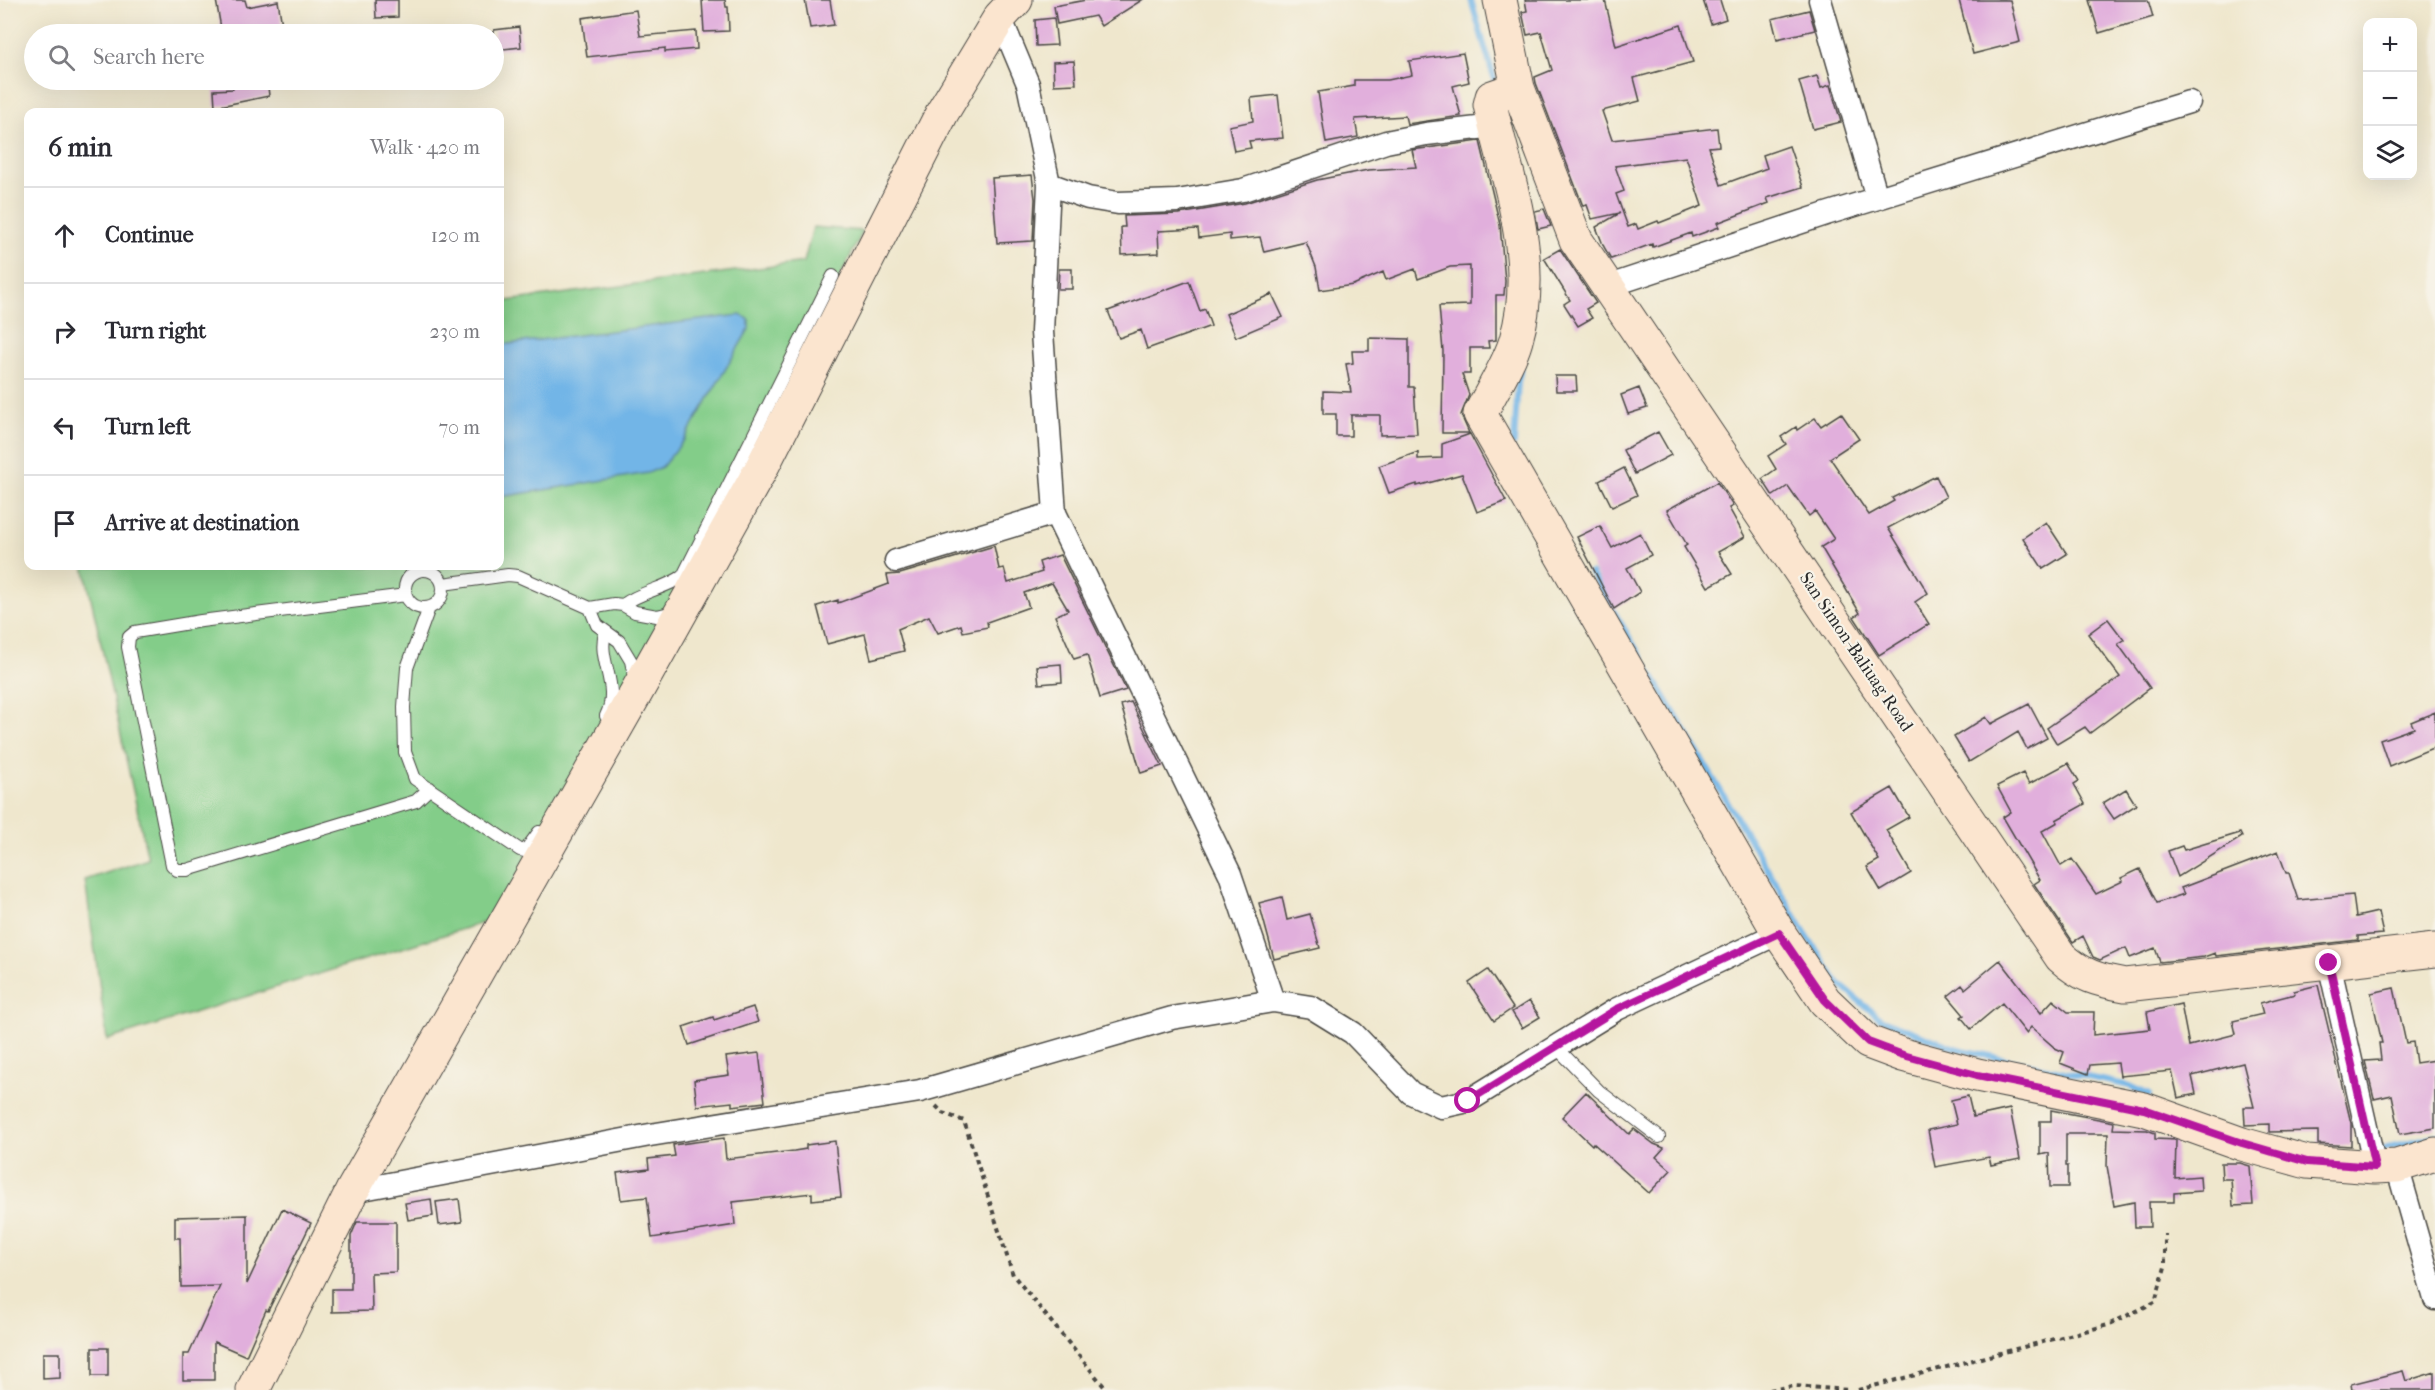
<!DOCTYPE html>
<html lang="en">
<head>
<meta charset="utf-8">
<style>
	:root { --surface:#fff; --page:#f2f2f3; --text:#2b2b33; --muted:#7c7c81; --line:#e1e1e2 }
	body { margin:0; font-family:"IM FELL French Canon",serif; background:var(--page); color:var(--text) }
	.controls { position:absolute; right:18px; top:18px; display:grid; overflow:hidden; border-radius:12px; box-shadow:0 6px 24px #0002 }
	.controls button { width:54px; height:54px; display:grid; place-items:center; padding:0; border:0; border-bottom:2px solid var(--line); background:var(--surface); color:var(--text); font:30px sans-serif }
	.stop { position:absolute; width:18px; height:18px; margin:-14px; border:4px solid #b5179e; border-radius:50%; background:#fff }
	.stop.end { background:#b5179e; border-color:#fff; box-shadow:0 2px 6px #0008 }
	.list { margin:0; padding:0; list-style:none }
	h2 { display:flex; justify-content:space-between; align-items:center; height:78px; margin:0; padding:0 24px; font-size:26px }
	h2 small { font-size:20px; font-weight:400; color:var(--muted) }
	.list li { display:grid; grid-template-columns:39px 1fr auto; gap:18px; align-items:center; box-sizing:border-box; height:96px; padding:0 24px; border-top:2px solid var(--line) }
	.list b { display:block; font-size:22px; white-space:nowrap }
	.list em { font-size:20px; font-style:normal; color:var(--muted) }
	.icon { flex:none; width:33px; height:33px; fill:none; stroke:currentColor; stroke-width:2; stroke-linecap:round; stroke-linejoin:round }
	.map { position:relative; flex:none; width:2435px; height:1390px; overflow:hidden }
	.search { position:absolute; background:var(--surface); box-shadow:0 6px 24px #0002; left:24px; top:24px; width:480px; height:66px; display:flex; align-items:center; gap:15px; box-sizing:border-box; padding:0 21px; border-radius:33px; color:var(--muted); font-size:22px }
	.panel { position:absolute; background:var(--surface); box-shadow:0 6px 24px #0002; left:24px; top:108px; width:480px; height:462px; border-radius:12px }
	.map>svg:first-child { display:block }
	.green { fill:#83cd89; stroke:#577c5a; stroke-width:1.5 }
	.water { fill:#72b5e7; stroke:#4e7089; stroke-width:1.5 }
	.lines { fill:none; stroke-linecap:round; stroke-linejoin:round }
	.stream { stroke:#72b5e7; stroke-width:6 }
	.building { fill:#e1afdc; fill-rule:evenodd }
	.lane-casing { stroke:#484743; stroke-width:14 }
	.street-casing { stroke:#484743; stroke-width:25 }
	.secondary-casing { stroke:#484743; stroke-width:35 }
	.path { stroke:#484743; stroke-width:4; stroke-dasharray:4.5 4.5; stroke-linecap:butt }
	.lane { stroke:#fff; stroke-width:12 }
	.street { stroke:#fff; stroke-width:22 }
	.secondary { stroke:#fbe5cf; stroke-width:33 }
	.route { stroke:#b5179e; stroke-width:8 }
	.labels { text-anchor:middle; dominant-baseline:central; stroke-width:4.5; stroke-linejoin:round; paint-order:stroke }
	.street-label { font-size:18px; fill:#2b2b2b; stroke:#f7f3e8 }
</style>
</head>
<body>
<div class="map">
<svg width="2435" height="1390" viewBox="0 0 2435 1390">
	<rect width="100%" height="100%" fill="#f7f3e8"/>
	<filter id="ink" filterUnits="userSpaceOnUse"><feTurbulence type="fractalNoise" baseFrequency=".0167" numOctaves="2"/><feDisplacementMap in="SourceGraphic" scale="12" xChannelSelector="R" yChannelSelector="G"/><feConvolveMatrix kernelMatrix="1 2 1 2 8 2 1 2 1" color-interpolation-filters="sRGB"/></filter>
	<filter id="wash" filterUnits="userSpaceOnUse"><feTurbulence type="fractalNoise" baseFrequency=".008" numOctaves="4" result="noise"/><feDisplacementMap in="SourceGraphic" scale="24" xChannelSelector="R" yChannelSelector="G"/><feGaussianBlur stdDeviation="1.35" result="paint"/><feColorMatrix in="noise" values="0 0 0 0 0 0 0 0 0 0 0 0 0 0 0 0 0 1.4 0 .05"/><feComposite in="paint" operator="in"/></filter>
	<g filter="url(#wash)">
		<rect width="100%" height="100%" fill="#efe7cd"/>
		<path class="green" d="M813 227 863 231 686 583 498 918 107 1040 85 880 148 859 84 566H500V302L804 262Z"/>
		<path class="water" d="M740 315 749 319V329L684 440 662 467 648 473 500 497V345Z"/>
		<g class="lines">
			<path class="stream" d="M1471 0 1496 85
				M1514 443 1518 382 1521 368
				M1591 573 1804 931 1838 983 1882 1020 1958 1049 2130 1086 2149 1095
				M2374 1151 2435 1136"/>
		</g>
		<g id="blocks">
			<path class="building" d="M216 0H245L247 7 278 1 282 25 250 31 251 34H222Z
				M375 0H398V17L376 18Z
				M702 0H725L726 7H728L729 31 704 32Z
				M805 0H830L834 25 810 28Z
				M1086 0H1142L1101 26 1095 16 1057 24 1054 6Z
				M1525 0H1605L1616 46 1681 25 1693 62 1634 78 1640 101 1602 111 1612 140 1717 128 1719 146 1709 147 1721 185 1767 168 1763 155 1789 146 1803 187 1767 198 1769 203 1717 223 1719 227 1692 237 1691 233 1653 247 1652 244 1611 259 1604 247 1596 227 1620 213 1592 219 1587 205 1583 206 1536 83 1535 77 1552 70 1541 32 1527 35 1522 12 1527 11ZM1686 157 1702 206 1659 223 1658 221 1638 229 1636 224 1628 227 1616 194 1624 191 1615 166Z
				M1703 0H1720L1726 19 1711 24Z
				M1959 0H2010L2020 42 1973 54Z
				M2089 0H2148L2153 17 2099 33Z
				M636 10 640 36 696 31 697 49 665 52V48L587 57 582 18Z
				M1809 10 1815 30 1777 39 1772 19Z
				M1054 18 1057 45 1036 46 1035 20Z
				M519 27 521 47 494 50V30Z
				M1463 53 1469 82 1453 86 1461 116 1407 124 1405 116 1355 119 1358 137 1326 143 1318 92 1354 86V80H1388L1412 75 1409 61Z
				M1074 61 1076 84 1054 85 1053 62Z
				M1817 76 1821 88 1830 85 1841 122 1813 129 1799 81Z
				M231 80H257L259 87H268L269 96 215 107 214 90 233 89Z
				M1278 95 1283 138 1249 141 1251 148 1234 151 1229 126 1253 121 1251 98Z
				M1480 141 1500 225 1505 281 1504 295H1496V340L1488 341 1489 348H1470V374H1462L1469 395 1461 415 1469 433H1442L1443 351 1439 306 1470 305V266L1450 267 1418 279 1415 269 1386 280 1383 272 1353 285 1320 290 1316 267 1306 242 1264 252 1260 237 1230 240V234L1199 238 1198 229 1158 231 1159 253 1122 255 1121 227H1125L1124 216 1179 214 1245 203 1317 180 1368 170 1416 167 1412 150Z
				M1032 175 1035 199 1033 241 997 243 992 178Z
				M1544 209 1551 226 1538 229 1535 211Z
				M1560 249 1596 303 1586 309 1592 318 1578 326 1564 304 1570 300 1544 258Z
				M1059 269H1072V289H1058Z
				M1189 281 1200 311 1205 309 1211 326 1147 349 1141 330 1119 338 1108 311Z
				M1272 294 1283 317 1236 337 1226 314Z
				M1369 338 1409 339V387H1414L1417 434 1380 435V415H1351V436H1336V414H1323V391L1351 392 1346 364 1353 363 1352 351H1369Z
				M1555 376H1576L1577 391H1556Z
				M1639 388 1647 408 1628 414 1621 395Z
				M1841 413 1859 439 1830 458 1869 515 1894 501 1892 498 1936 476 1946 497 1888 528 1928 593 1915 602 1929 624 1879 655 1854 617 1860 613 1821 547 1834 539 1815 511 1809 516 1788 486 1773 496 1762 479 1776 469 1768 456 1786 444 1781 437 1796 427 1797 430 1815 418 1821 426Z
				M1658 432 1671 455 1635 474 1623 450Z
				M1470 434 1506 501 1477 512 1462 474 1417 486V484L1389 493 1379 466 1418 452V459L1442 458V444Z
				M1624 468 1637 495 1612 507 1599 481Z
				M1717 482 1733 506 1729 508 1745 537 1718 552 1732 574 1708 587 1684 547 1687 545 1667 510Z
				M2046 522 2067 554 2043 569 2023 538Z
				M1600 526 1612 548 1640 533 1651 555 1627 568 1640 592 1614 609 1577 537Z
				M994 546 999 569 1004 568 1008 583 1042 572 1039 562 1060 555 1126 690 1100 698 1087 655 1074 659 1055 616 1068 610 1052 583 1024 593 1029 607 987 622 988 627 963 632 961 625 938 633 929 616 898 629 904 651 871 659 865 634 827 644 817 606 838 600V603L889 584 887 575 900 574Z
				M2108 619 2124 640 2118 644 2150 688 2090 733 2085 727 2057 744 2047 728 2120 677 2088 634Z
				M1061 664 1062 682 1039 684 1037 666Z
				M1131 702 1162 766 1141 773 1121 705Z
				M2029 704 2047 738 2027 749 2018 732 1969 762 1954 737 1986 717 1991 724Z
				M2435 712V747L2389 766 2380 740 2414 728 2411 722Z
				M2068 763 2079 781 2074 784 2085 804 2056 820 2058 822 2042 831 2061 866 2072 859 2096 894 2123 881 2121 878 2140 869 2157 903 2184 894 2181 888 2278 851 2286 873H2289L2298 900 2353 895 2356 917 2378 912 2383 934 2358 936V940L2216 956 2215 953 2204 957 2160 962 2155 948 2130 958 2126 948 2100 960 2093 957 2083 936 2073 942 2034 884 2040 880 2003 817 2011 812 1997 786 2023 773 2029 784Z
				M1892 788 1909 817 1886 830 1911 873 1881 891 1867 867 1879 860 1851 812Z
				M2126 789 2136 805 2114 819 2103 803Z
				M2240 833 2242 837 2178 877 2168 851 2182 846 2184 850Z
				M1282 897 1287 920 1310 914 1320 948 1274 959 1259 903Z
				M2000 960 2041 1013 2053 1000 2068 1012H2094L2093 1035 2150 1029 2147 1012 2181 1004 2189 1046 2236 1034 2233 1021 2263 1014 2260 1003 2295 994 2294 991 2318 985 2351 1123V1146L2318 1144V1131L2269 1132V1124L2245 1125 2244 1107H2254L2243 1063 2192 1076 2196 1094 2178 1098 2172 1071 2120 1076 2118 1063 2090 1065 2088 1074 2060 1063 2064 1052 2055 1048 2031 1027 2026 1033 2002 1003 1971 1029 1961 1017 1964 1015 1948 996 1962 985 1965 989Z
				M1488 970 1513 1008 1494 1021 1469 983Z
				M2394 988 2406 1043 2413 1042 2416 1063 2435 1060V1128L2400 1134 2392 1095 2374 1099 2365 1061 2381 1060 2379 1043H2382L2371 993Z
				M1529 1001 1540 1017 1522 1028 1512 1012Z
				M753 1007 758 1022 689 1045 683 1027 713 1017 714 1020Z
				M759 1053 765 1102 732 1106V1102L697 1106 694 1080 729 1075 726 1057Z
				M1586 1092 1629 1134 1634 1129 1654 1144 1664 1148 1656 1157 1671 1170 1649 1193 1593 1143 1592 1145 1562 1117Z
				M1968 1096 1973 1117 2010 1109 2020 1159 1991 1165 1989 1157 1935 1167 1928 1130 1957 1124 1951 1100Z
				M2051 1110 2114 1122 2113 1129 2147 1130 2155 1133V1139L2176 1140 2175 1178 2200 1176 2201 1191 2174 1193V1202H2149L2150 1227H2135L2134 1202 2114 1206 2107 1166 2108 1134H2066V1166H2068V1187H2050L2049 1153 2040 1155V1121H2051Z
				M724 1138 726 1159 794 1151 806 1149V1145L835 1141 841 1197 812 1200V1193L733 1202 735 1225 652 1238 647 1197 621 1200 617 1173 649 1169 648 1159 675 1156 673 1145Z
				M2221 1163H2240L2250 1166 2253 1205 2233 1206 2231 1179H2222Z
				M431 1199 433 1216 408 1220 405 1203Z
				M459 1199 462 1222 439 1225 436 1202Z
				M282 1209 311 1223 268 1311 266 1310 246 1356 214 1342V1380H183V1354H189L220 1286 181 1287 180 1238H175V1217L247 1215V1284Z
				M357 1222H396V1272L371 1273 372 1311 332 1312V1289H351V1236Z
				M92 1348H108V1376H92Z
				M43 1353H60V1378L43 1379Z
				M2403 1371 2406 1381 2435 1372V1390H2352L2351 1384Z"/>
		</g>
	</g>
	<g filter="url(#ink)">
		<use href="#blocks" fill-opacity="0" stroke="#484743" stroke-width="1.5"/>
		<g class="lines">
			<defs>
				<path id="lane" d="M405 589a19 19 0 1 1 38 0a19 19 0 1 1-38 0Z
					M443 584 508 575 518 576 590 608 614 604 623 605 635 612 657 616 674 612
					M406 595 201 621 135 632 129 637 128 647 172 865 177 870H187L416 801 430 788
					M623 605C641 591 665 589 683 576L833 276
					M429 608 407 668 404 707 405 752 415 779 520 850 525 851 539 832
					M590 608 597 625 619 641 631 661 635 680
					M605 633C597 661 621 686 606 716
					M1556 1047 1599 1091 1659 1137"/>
				<path id="street" d="M1820 0 1877 198
					M1000 17 1028 84 1049 184 1088 198 1118 203 1177 201 1243 190 1386 142 1426 134 1495 126
					M1049 184 1042 332 1055 513 1230 874 1273 1001
					M1609 286 1826 214 2189 102
					M896 561 1055 513
					M2329 963 2375 1167
					M2397 1166 2435 1299
					M352 1191 650 1135 920 1091 1172 1018 1273 1001 1311 1007 1353 1033 1411 1093 1441 1107 1468 1101 1617 1009 1779 933"/>
				<path id="secondary" d="M1500 0 1518 88 1576 240 2061 957C2082 976 2097 980 2125 985L2435 950
					M1518 88 1492 97 1490 105C1508 181 1539 262 1516 340 1510 362 1491 392 1480 414L1779 933 1825 1001 1868 1042 1903 1055 1977 1075 2144 1109 2242 1144 2307 1162 2375 1167 2397 1166 2435 1154
					M253 1390 352 1191 637 691 761 469 942 113 1000 17 1016 0"/>
			</defs>
			<use href="#lane" class="lane-casing"/>
			<use href="#street" class="street-casing"/>
			<use href="#secondary" class="secondary-casing"/>
			<path class="path" d="M936 1106 943 1113 964 1121 1013 1275 1107 1390
				M1770 1390 1794 1386 1849 1390
				M1858 1390 2108 1325 2155 1302 2165 1267V1234"/>
			<use href="#lane" class="lane"/>
			<use href="#street" class="street"/>
			<use href="#secondary" class="secondary"/>
		</g>
	</g>
	<g class="lines" filter="url(#ink)">
		<path class="route" d="M1468 1101 1617 1009 1779 933 1825 1000 1868 1042 1903 1055 1977 1075 2144 1109 2242 1143 2307 1162 2375 1167 2329 963"/>
	</g>
	<g class="labels">
		<g class="street-label">
			<text transform="translate(1856 652) rotate(56)">San Simon-Baliuag Road</text>
		</g>
	</g>
</svg>
<div class="controls">
<button>+</button>
<button>−</button>
<button><svg class="icon" aria-label="layers" viewBox="0 0 24 24"><path d="M12 4l9 5-9 5-9-5zM3 14l9 5 9-5"/></svg></button>
</div>
<div class="stop" style="left:1468px;top:1101px"></div>
<div class="stop end" style="left:2329px;top:963px"></div>
<div class="search"><svg class="icon" aria-label="search" viewBox="0 0 24 24"><circle cx="10" cy="10" r="6"/><path d="M15 15l6 6"/></svg>Search here</div>
<section class="panel">
<h2>6 min<small>Walk · 420 m</small></h2>
<ul class="list">
<li><svg class="icon" aria-label="ahead" viewBox="0 0 24 24"><path d="M12 20V5M6 11l6-6 6 6"/></svg><div><b>Continue</b></div><em>120 m</em></li>
<li><svg class="icon" aria-label="right" viewBox="0 0 24 24"><path d="M7 20v-9h11M14 6l5 5-5 5"/></svg><div><b>Turn right</b></div><em>230 m</em></li>
<li><svg class="icon" aria-label="left" viewBox="0 0 24 24"><path d="M17 20v-9H6M10 6l-5 5 5 5"/></svg><div><b>Turn left</b></div><em>70 m</em></li>
<li><svg class="icon" aria-label="arrive" viewBox="0 0 24 24"><path d="M6 21V4h12l-3 4 3 4H6"/></svg><div><b>Arrive at destination</b></div></li>
</ul>
</section>
</div>
</body>
</html>
